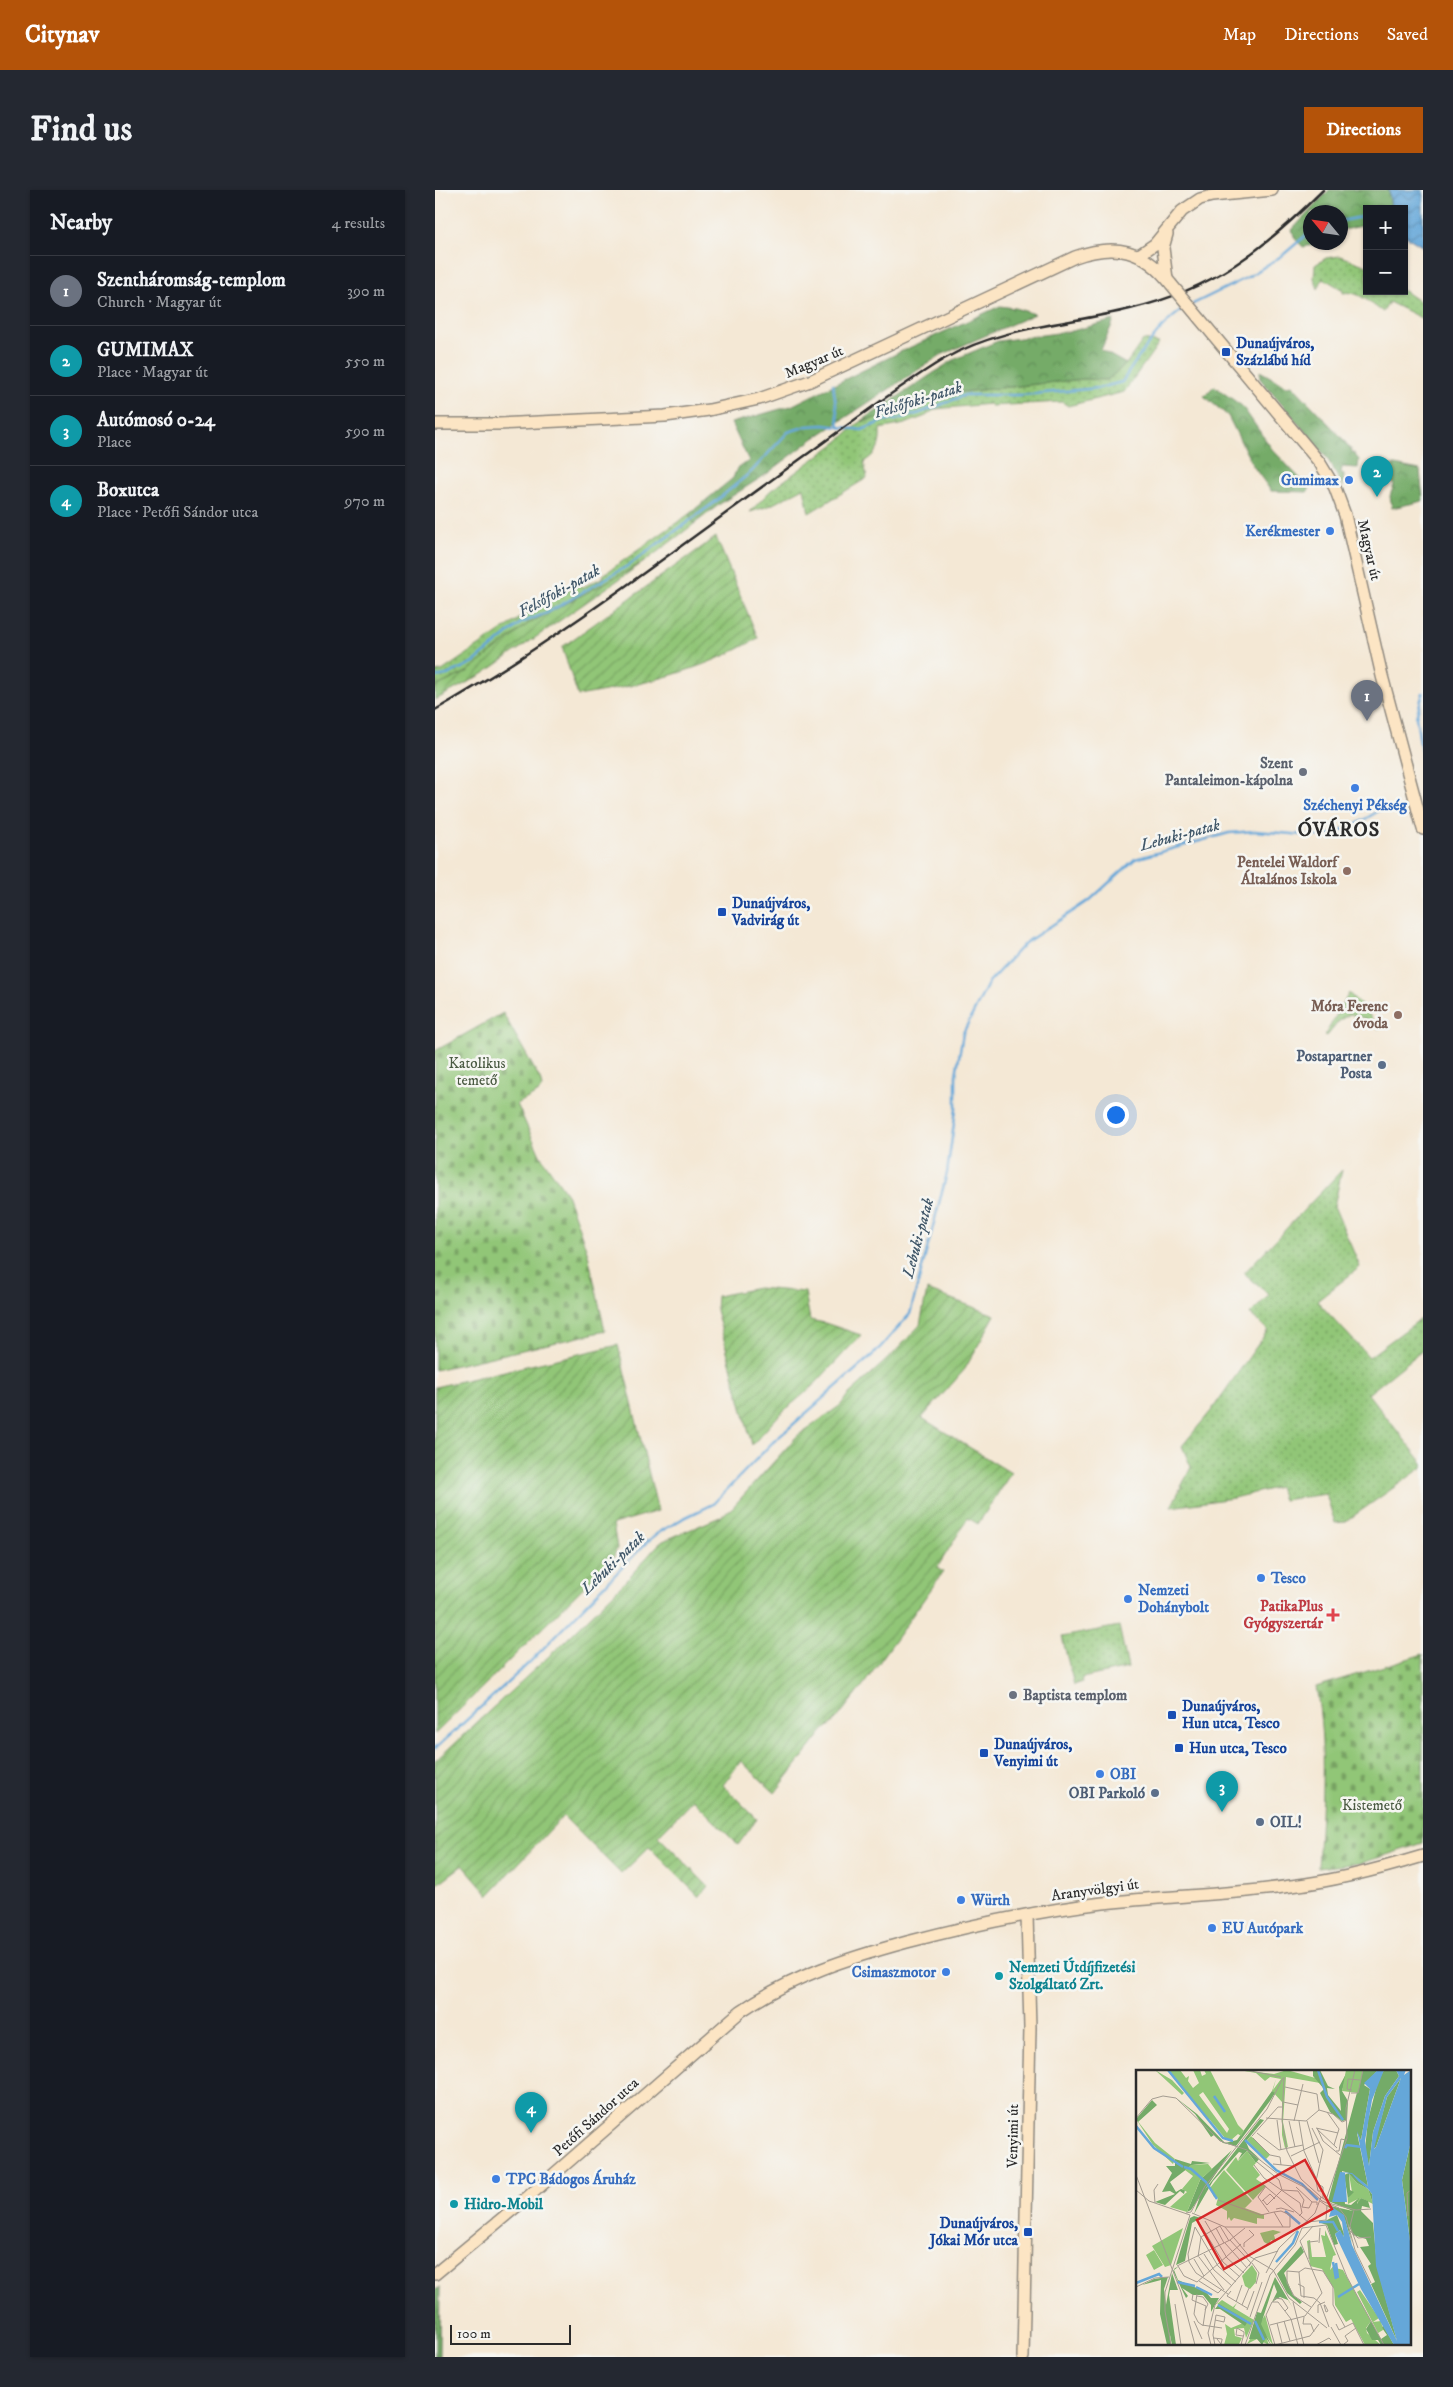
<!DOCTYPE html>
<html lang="en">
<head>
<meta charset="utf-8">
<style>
	:root { --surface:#171b24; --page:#242831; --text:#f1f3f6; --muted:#9ea1a6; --line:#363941; --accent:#b45309 }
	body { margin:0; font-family:"IM FELL DW Pica",serif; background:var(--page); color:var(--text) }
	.controls { position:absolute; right:15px; top:15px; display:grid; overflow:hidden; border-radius:0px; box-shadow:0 1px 4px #0004 }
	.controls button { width:45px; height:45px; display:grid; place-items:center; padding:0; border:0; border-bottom:1px solid var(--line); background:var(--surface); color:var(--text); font:25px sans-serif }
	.compass { position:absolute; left:868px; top:15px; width:45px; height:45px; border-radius:50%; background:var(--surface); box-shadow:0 1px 4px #0004; rotate:299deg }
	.scale { position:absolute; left:15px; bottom:12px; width:121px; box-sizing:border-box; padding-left:5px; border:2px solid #2b2b2b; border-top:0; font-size:14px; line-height:18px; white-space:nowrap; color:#2b2b2b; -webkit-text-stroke:4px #f6f6f2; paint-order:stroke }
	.you { position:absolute; left:680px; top:924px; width:18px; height:18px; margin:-12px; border:4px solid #fff; border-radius:50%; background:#1a73e8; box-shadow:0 0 0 8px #1a73e833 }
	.badge { display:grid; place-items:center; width:32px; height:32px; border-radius:50%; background:var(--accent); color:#fff; font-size:16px; font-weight:700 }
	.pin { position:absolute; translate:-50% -41px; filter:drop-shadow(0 1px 2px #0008) }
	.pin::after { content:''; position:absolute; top:26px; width:18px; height:15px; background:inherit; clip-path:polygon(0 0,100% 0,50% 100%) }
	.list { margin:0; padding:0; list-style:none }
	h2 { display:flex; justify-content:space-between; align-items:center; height:65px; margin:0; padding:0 20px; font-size:21px }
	h2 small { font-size:16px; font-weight:400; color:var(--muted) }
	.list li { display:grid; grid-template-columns:32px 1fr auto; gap:15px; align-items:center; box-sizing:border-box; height:70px; padding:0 20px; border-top:1px solid var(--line) }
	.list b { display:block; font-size:19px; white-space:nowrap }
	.list p { margin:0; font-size:16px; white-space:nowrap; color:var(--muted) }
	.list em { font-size:16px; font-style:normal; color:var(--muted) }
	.map { position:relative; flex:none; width:988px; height:2167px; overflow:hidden; border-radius:0px }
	header { display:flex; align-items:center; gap:30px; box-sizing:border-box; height:70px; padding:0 25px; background:var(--accent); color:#fff }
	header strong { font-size:24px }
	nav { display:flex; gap:28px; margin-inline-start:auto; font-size:18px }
	.intro { display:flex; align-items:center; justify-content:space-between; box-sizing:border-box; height:120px; padding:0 30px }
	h1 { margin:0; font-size:35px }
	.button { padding:12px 22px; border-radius:0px; background:var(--accent); color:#fff; font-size:18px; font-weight:700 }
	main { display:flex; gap:30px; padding:0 30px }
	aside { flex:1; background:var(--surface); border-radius:0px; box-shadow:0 1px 4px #0004 }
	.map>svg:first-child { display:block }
	.grass { fill:url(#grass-dots); stroke:#5e7851 }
	.forest { fill:url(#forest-crowns); stroke:#506b4a }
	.cemetery { fill:url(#cemetery-stones); stroke:#5e7851 }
	.garden { fill:url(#garden-furrows); stroke:#5e7851 }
	.water { fill:url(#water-waves); stroke:#486982 }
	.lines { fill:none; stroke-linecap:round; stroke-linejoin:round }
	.stream { stroke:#65a7d9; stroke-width:2.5 }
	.secondary-casing { stroke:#908a80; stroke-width:14 }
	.secondary { stroke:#fce5c4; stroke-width:11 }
	.rail { stroke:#2b2b2b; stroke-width:2.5 }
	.secondary-bridge-casing { stroke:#908a80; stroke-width:14; stroke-linecap:butt }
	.secondary-bridge { stroke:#fce5c4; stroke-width:11 }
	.transit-dot { fill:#1a4fb4; stroke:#f6f6f2; stroke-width:2 }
	.shop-dot { fill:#3f7fe0; stroke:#f6f6f2; stroke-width:2 }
	.worship-dot { fill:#6b7280; stroke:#f6f6f2; stroke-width:2 }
	.education-dot { fill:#8d6e63; stroke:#f6f6f2; stroke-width:2 }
	.service-dot { fill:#5c6f8a; stroke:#f6f6f2; stroke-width:2 }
	.health-dot { fill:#e0444e; stroke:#f6f6f2; stroke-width:2 }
	.culture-dot { fill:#0f9aa8; stroke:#f6f6f2; stroke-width:2 }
	.labels { text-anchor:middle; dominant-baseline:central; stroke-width:5; stroke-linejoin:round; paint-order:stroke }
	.transit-label { font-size:15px; font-weight:bold; fill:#164399; stroke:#f6f6f2; text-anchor:start }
	.street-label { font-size:15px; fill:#2b2b2b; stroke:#f6f6f2 }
	.shop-label { font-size:15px; font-weight:bold; fill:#366cbe; stroke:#f6f6f2; text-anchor:start }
	.worship-label { font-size:15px; font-weight:bold; fill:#5b616d; stroke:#f6f6f2; text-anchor:end }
	.education-label { font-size:15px; font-weight:bold; fill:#785e54; stroke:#f6f6f2; text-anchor:end }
	.service-label { font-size:15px; font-weight:bold; fill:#4e5e75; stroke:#f6f6f2; text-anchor:end }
	.park-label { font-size:15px; fill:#4a5a42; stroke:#f6f6f2 }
	.health-label { font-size:15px; font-weight:bold; fill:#be3a42; stroke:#f6f6f2; text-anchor:end }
	.culture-label { font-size:15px; font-weight:bold; fill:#0d838f; stroke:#f6f6f2; text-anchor:start }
	.water-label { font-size:16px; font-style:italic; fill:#3f5668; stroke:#f6f6f2 }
	.district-label { font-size:20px; font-weight:bold; letter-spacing:1px; fill:#2b2b2b; stroke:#f6f6f2 }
	.inset-river { fill:none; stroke:#65a7d9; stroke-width:2.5 }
	.inset-road { fill:none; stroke:#a49c91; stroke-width:1 }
	.view { fill:#d62828; fill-opacity:0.15; stroke:#d62828; stroke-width:2.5 }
	.inset-edge { fill:none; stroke:#2b2b2b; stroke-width:2.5 }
</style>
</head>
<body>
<header>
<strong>Citynav</strong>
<nav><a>Map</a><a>Directions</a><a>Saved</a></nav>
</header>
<div class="intro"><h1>Find us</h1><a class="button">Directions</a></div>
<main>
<aside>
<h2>Nearby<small>4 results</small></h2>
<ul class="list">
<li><span class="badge" style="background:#6b7280">1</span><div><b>Szentháromság-templom</b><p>Church · Magyar út</p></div><em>390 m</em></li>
<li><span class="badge" style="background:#0f9aa8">2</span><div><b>GUMIMAX</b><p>Place · Magyar út</p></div><em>550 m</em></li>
<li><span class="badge" style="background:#0f9aa8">3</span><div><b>Autómosó 0-24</b><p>Place</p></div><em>590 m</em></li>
<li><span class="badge" style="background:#0f9aa8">4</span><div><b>Boxutca</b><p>Place · Petőfi Sándor utca</p></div><em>970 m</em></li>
</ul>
</aside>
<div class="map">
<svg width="988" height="2167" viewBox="0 0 988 2167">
	<defs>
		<pattern id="grass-dots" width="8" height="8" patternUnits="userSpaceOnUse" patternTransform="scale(1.25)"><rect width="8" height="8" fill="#91c677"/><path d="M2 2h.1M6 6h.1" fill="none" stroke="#77a162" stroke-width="1.8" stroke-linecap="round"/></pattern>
		<pattern id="forest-crowns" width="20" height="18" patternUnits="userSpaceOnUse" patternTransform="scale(1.25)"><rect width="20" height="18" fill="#74ab68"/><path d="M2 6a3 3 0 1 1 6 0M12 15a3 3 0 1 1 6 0" fill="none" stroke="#5f8b56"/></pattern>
		<pattern id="cemetery-stones" width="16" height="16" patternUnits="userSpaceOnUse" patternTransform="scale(1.25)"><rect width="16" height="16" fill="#91c677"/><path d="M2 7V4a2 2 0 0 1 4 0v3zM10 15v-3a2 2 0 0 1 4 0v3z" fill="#77a162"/></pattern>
		<pattern id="garden-furrows" width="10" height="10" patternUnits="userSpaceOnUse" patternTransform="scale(1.25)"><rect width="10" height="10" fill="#91c677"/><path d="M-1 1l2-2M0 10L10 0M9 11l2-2" fill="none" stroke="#77a162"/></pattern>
		<pattern id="water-waves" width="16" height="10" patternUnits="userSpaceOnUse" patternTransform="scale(1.25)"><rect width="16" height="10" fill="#65a7d9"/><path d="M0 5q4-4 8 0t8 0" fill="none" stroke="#5388b0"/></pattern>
	</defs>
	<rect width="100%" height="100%" fill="#f6f6f2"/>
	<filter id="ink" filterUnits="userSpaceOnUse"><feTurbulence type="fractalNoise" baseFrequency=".02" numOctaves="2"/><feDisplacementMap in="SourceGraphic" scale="10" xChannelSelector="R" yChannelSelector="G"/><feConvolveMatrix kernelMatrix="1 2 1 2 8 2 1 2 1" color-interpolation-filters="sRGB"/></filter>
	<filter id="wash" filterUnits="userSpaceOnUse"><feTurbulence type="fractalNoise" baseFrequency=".0096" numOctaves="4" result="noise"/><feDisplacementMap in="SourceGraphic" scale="20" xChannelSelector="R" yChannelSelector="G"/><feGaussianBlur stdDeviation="1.12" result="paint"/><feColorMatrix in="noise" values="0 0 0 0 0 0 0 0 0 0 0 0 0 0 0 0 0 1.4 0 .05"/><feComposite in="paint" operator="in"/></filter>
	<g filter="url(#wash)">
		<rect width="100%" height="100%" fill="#f4e8d5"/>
		<path class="grass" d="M905 66 932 76V101H969L988 114V129L954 112 948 122C936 114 923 100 908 103V100L888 88 883 99 879 88 880 75 891 68Z
			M708 150 724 153 689 202 633 216 627 212 556 216 555 214 500 219 491 226 470 234 445 239C446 256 443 262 429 272L432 288 374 323 369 298 334 316 315 322 335 301 402 252 425 232 457 224 499 205 649 189 672 190 691 174Z
			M254 324 259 334 209 372 93 434 32 482 0 497V482L7 481 88 426 144 394 146 398 169 387 168 385Z
			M914 803 930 819 944 839 931 829 915 824 905 830 892 846 890 845Z
			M907 980 899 1016 925 1077 882 1111 934 1167 988 1127V1160L933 1204 988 1273V1277L910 1332 900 1333 891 1304 848 1310 844 1297 798 1308 736 1317 756 1277 747 1256 776 1221 833 1140 815 1124 834 1105 809 1083Z
			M684 1436 693 1478 647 1488 648 1492 639 1495 627 1447Z"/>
		<path class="forest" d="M894 0H954L956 19H932V37L929 35 914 39H906V22H876V52L887 53 868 57 860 49 857 40Z
			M565 116 580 118 600 124 506 165 378 249 333 283 285 314 259 334 254 324 298 288 302 278 314 271 296 233 356 216 465 162Z
			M679 130 666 160 691 174 672 190 649 189 499 205 457 224 425 232 518 170 563 151 637 141Z
			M825 181 851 196 857 195 907 248 924 270 923 278 907 277 906 283 909 284 908 297 892 268 826 190Z
			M779 196 807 216 837 259 875 299 872 302 836 301 818 276 793 226 769 206Z
			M960 275 985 280 988 311 957 318 955 306 959 295 953 289 948 276Z
			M5 2097 4 2167H0V2100Z"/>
		<path class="cemetery" d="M68 823 105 889 107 897 104 902 82 914 105 965 132 1004 153 1064 170 1141 0 1180V861Z
			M988 1464V1653L927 1673 883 1678C886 1617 892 1556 881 1497Z"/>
		<path class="garden" d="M281 347 323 448C268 481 206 495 143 506L127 457Z
			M209 372 48 484 0 510V497L32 482 93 434Z
			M323 1098 370 1102 375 1130 390 1133 426 1145 377 1197 345 1224 317 1255 281 1120 282 1106Z
			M492 1100 560 1125 530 1179 487 1228 576 1283 543 1334 533 1328 502 1378 508 1382 429 1494 400 1531 388 1541 340 1603 306 1571 288 1595 322 1629 303 1655 258 1610 223 1646 273 1696 264 1707 214 1657 186 1684 128 1626 54 1705 28 1675 0 1696V1571L126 1455 187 1395 222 1356 228 1351 285 1327 297 1318 362 1246 406 1215 412 1206 458 1164 485 1135Z
			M183 1155 223 1321 178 1334 182 1358 178 1368 0 1544V1197Z"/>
		<path class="water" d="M954 0H988V57L969 45V19H956Z"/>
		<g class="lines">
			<path class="stream" d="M906 31 932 26
				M758 114 813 87 848 65 876 41
				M398 194 404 237
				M0 487 12 485 39 472 86 433 114 422 194 375 280 312 317 281 353 242 372 236 389 235 427 240 450 230H460L485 223 530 205H587L664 198 687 192C701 170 729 129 751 118
				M988 503 981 527 988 573
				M987 599 988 598
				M0 1559 94 1473 212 1352 223 1343 247 1329 278 1314 337 1253 442 1161 475 1124 512 983 521 919V885L528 843 554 792 590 753 655 710 700 669 794 643 820 641 882 646 896 644 920 635 952 616"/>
		</g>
	</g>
	<g filter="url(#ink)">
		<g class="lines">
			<defs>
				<path id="secondary" d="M732 44 728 58 732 89
					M704 65 720 54 747 21 765 9 777 6 837 0
					M765 129 885 273 900 298 910 325 947 486 988 639
					M0 234H64L230 226 274 220 324 209 375 191 640 67C680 53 709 59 736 94
					M0 2084 94 2006 306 1821C357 1786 413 1768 472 1752 536 1735 602 1721 668 1713 730 1706 794 1705 856 1696 900 1691 945 1679 988 1666
					M588 2167 595 1838 592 1725"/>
			</defs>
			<use href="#secondary" class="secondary-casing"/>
			<use href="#secondary" class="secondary"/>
			<path class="rail" d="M0 520C130 446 250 352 371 265 417 232 461 198 509 169 567 136 631 135 695 119 779 99 828 60 888 0"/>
			<defs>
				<path id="secondary-bridge" d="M736 94 765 129"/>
			</defs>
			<use href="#secondary-bridge" class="secondary-bridge-casing"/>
			<use href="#secondary-bridge" class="secondary-bridge"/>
		</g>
	</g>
	<g class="transit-dot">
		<rect x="786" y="157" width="10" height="10" rx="2.5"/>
		<rect x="282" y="717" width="10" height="10" rx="2.5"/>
		<rect x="732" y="1520" width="10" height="10" rx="2.5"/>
		<rect x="739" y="1553" width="10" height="10" rx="2.5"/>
		<rect x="544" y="1558" width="10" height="10" rx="2.5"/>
		<rect x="588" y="2037" width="10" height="10" rx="2.5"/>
	</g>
	<g class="shop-dot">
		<circle cx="914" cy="290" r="5"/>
		<circle cx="895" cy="341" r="5"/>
		<circle cx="920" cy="598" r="5"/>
		<circle cx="826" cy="1388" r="5"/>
		<circle cx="693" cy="1409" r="5"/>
		<circle cx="665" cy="1584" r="5"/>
		<circle cx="526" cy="1710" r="5"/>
		<circle cx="777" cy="1738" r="5"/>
		<circle cx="511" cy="1782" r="5"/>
		<circle cx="61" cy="1989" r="5"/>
	</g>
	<g class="worship-dot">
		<circle cx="868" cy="582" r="5"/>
		<circle cx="578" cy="1505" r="5"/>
	</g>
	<g class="education-dot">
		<circle cx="912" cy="681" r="5"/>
		<circle cx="963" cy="825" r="5"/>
	</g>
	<g class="service-dot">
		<circle cx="947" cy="875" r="5"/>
		<circle cx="720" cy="1603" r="5"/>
		<circle cx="825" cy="1632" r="5"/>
	</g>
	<path class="health-dot" d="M895.5 1417.5h5v5h5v5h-5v5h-5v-5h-5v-5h5z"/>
	<g class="culture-dot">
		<circle cx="564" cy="1786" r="5"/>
		<circle cx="19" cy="2014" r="5"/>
	</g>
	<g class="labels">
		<g class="transit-label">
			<text x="801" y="153">Dunaújváros,<tspan x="801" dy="17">Százlábú híd</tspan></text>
			<text x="297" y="713">Dunaújváros,<tspan x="297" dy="17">Vadvirág út</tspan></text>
			<text x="747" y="1516">Dunaújváros,<tspan x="747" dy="17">Hun utca, Tesco</tspan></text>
			<text x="559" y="1554">Dunaújváros,<tspan x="559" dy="17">Venyimi út</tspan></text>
			<text x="754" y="1558">Hun utca, Tesco</text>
			<text x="583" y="2033" text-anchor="end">Dunaújváros,<tspan x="583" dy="17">Jókai Mór utca</tspan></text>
		</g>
		<g class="street-label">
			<text transform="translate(379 172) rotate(-23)">Magyar út</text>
			<text transform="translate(934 360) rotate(77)">Magyar út</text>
			<text transform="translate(660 1700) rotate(-8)">Aranyvölgyi út</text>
			<text transform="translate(161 1927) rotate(-42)">Petőfi Sándor utca</text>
			<text transform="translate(578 1946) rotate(-89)">Venyimi út</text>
		</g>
		<g class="shop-label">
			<text x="904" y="290" text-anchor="end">Gumimax</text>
			<text x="885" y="341" text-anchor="end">Kerékmester</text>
			<text x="920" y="615" text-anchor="middle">Széchenyi Pékség</text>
			<text x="836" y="1388">Tesco</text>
			<text x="703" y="1400">Nemzeti<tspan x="703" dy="17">Dohánybolt</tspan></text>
			<text x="675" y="1584">OBI</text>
			<text x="536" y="1710">Würth</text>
			<text x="787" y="1738">EU Autópark</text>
			<text x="501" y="1782" text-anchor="end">Csimaszmotor</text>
			<text x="71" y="1989">TPC Bádogos Áruház</text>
		</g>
		<g class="worship-label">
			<text x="858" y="573">Szent<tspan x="858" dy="17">Pantaleimon-kápolna</tspan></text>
			<text x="588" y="1505" text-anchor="start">Baptista templom</text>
		</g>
		<g class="education-label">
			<text x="902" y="672">Pentelei Waldorf<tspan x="902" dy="17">Általános Iskola</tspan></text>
			<text x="953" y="816">Móra Ferenc<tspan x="953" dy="17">óvoda</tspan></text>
		</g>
		<g class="service-label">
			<text x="937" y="866">Postapartner<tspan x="937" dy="17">Posta</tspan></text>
			<text x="710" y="1603">OBI Parkoló</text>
			<text x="835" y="1632" text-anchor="start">OIL!</text>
		</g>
		<g class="park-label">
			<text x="42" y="873">Katolikus<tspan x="42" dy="17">temető</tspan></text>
			<text x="937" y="1615">Kistemető</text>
		</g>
		<g class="health-label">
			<text x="888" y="1416">PatikaPlus<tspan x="888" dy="17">Gyógyszertár</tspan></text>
		</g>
		<g class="culture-label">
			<text x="574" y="1777">Nemzeti Útdíjfizetési<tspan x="574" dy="17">Szolgáltató Zrt.</tspan></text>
			<text x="29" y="2014">Hidro-Mobil</text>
		</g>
		<g class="water-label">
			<text transform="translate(483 210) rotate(-17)">Felsőfoki-patak</text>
			<text transform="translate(124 401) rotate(-29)">Felsőfoki-patak</text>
			<text transform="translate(745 645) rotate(-15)">Lebuki-patak</text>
			<text transform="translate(483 1048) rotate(-75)">Lebuki-patak</text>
			<text transform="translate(178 1373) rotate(-44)">Lebuki-patak</text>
		</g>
		<g class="district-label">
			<text x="904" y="640">ÓVÁROS</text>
		</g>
	</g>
	<g transform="translate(701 1880)">
		<rect width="275" height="275" fill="#f4e8d5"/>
		<path d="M19 0 36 10 48 23 46 25ZM103 0 138 4 151 0 183 9 184 13 150 7 147 52 152 77 149 78 146 65V32L136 21 140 9 137 20 145 9 134 7 129 11 120 3ZM0 49 19 73 39 89 37 94 17 75ZM213 104 221 113 232 119 237 134 225 128 222 134V129L212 134 211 115 212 128 216 122ZM137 160 145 162 138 165 140 172 135 170 133 175 128 172 124 163ZM189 160 200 185 197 186 194 200 199 194 200 198 207 200 235 251 230 258 231 263 245 275H229L215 249 210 252 199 235 198 219 186 199 174 196 171 171 174 170 176 187H190L185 165 189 166ZM18 180 27 195 18 200 10 185ZM116 195 121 203 120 212 114 219 109 216 106 206ZM224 220 243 248 237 252 245 251 247 260 242 263 221 222ZM86 230 97 237 101 233 98 238 118 250 110 268 108 258 98 259 99 266 106 268 103 274 88 275 91 264 89 254 95 258 112 251 81 234ZM129 245 137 275 129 264 133 275 121 269 111 274Z" fill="#91c677"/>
		<path d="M177 0H184L192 16 199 19 191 18 192 25 205 41 203 17 212 0 206 21 212 31 211 50 206 51 194 42 184 23 188 19 177 6ZM227 0H242L228 15 234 19 225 70 221 63 232 116 218 106 232 119 236 124 237 134 232 119 221 113 213 104 214 120 218 122 212 128 208 105 213 103 206 101 209 134 215 135 223 128 221 134 225 128 232 131 234 138 226 136 225 141 237 153 241 196 261 271 235 214 239 212 232 196 235 194 224 177 233 176 230 169 217 165 212 154 216 173 209 150 190 135 217 141 192 131ZM248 0H260L263 6 249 26 237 62 233 96 229 79 232 50 242 11ZM265 8 240 77 237 79 251 27ZM136 21 139 23 134 31 100 76 87 73 78 65 75 67 59 44 39 27 61 44 89 73 101 70ZM16 30 21 35 2 52 0 49ZM124 49 128 50 111 70 133 92 110 72 113 79 126 91 120 86 123 89 120 93 111 81 102 90 106 83 103 82 77 111 58 144 64 126ZM275 71V211L274 171 266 110ZM96 80 55 140 51 142 64 110ZM39 89 55 94 56 91 74 93 56 95 34 112 40 122 45 119 49 120 48 124 44 121 29 135 19 132 39 124 34 121 26 122 36 103 30 96H39ZM201 145 208 164 207 168 204 160 199 164 202 174 198 175 191 155 185 153ZM58 146 65 148 56 153 49 191 40 195 54 148ZM165 176 168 182 148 203 157 225 166 232 164 234 151 223 141 204ZM42 197 38 200 42 210 70 222 75 228H83L75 242V235L67 225H57L46 218 52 226 50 228 37 201 39 198ZM36 203 42 220H34L33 225 40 275H36L29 240ZM32 207 28 219 35 275H31L24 244 25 210 6 215 18 209ZM139 207 157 238 152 230 144 227 136 232 141 222 138 214 125 254 135 275 130 268 126 275 121 269H113L121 242 125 243ZM83 234 112 251 109 256 84 239H79ZM235 251 245 269 251 265 246 258 247 255 258 275H245L242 270H236L230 259Z" fill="#74ab68"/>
		<path d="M31 0 36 3 75 49 72 50Z" fill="#91c677"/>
		<path d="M111 81 120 93 117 96 124 105 120 109 130 116 117 130 90 100 100 87 102 91Z" fill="#91c677"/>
		<path d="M33 0H44L50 8 53 6 52 11 57 18 63 13 57 0H64L66 6 70 4 68 0H74L102 55 108 61 105 66 102 64 94 71 88 67ZM67 22 93 59 91 63 63 25ZM210 0H227L222 23 206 21ZM115 66 134 85 130 89 111 70ZM72 94 76 99 64 110 51 142 34 137 51 122 46 119 57 106 49 100 55 95ZM88 100 116 131 109 138 106 137 128 145V149L121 148V154L98 148 95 151 93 147 91 150V141L80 135 82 128 78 127 74 118ZM47 158 35 195 29 197 16 176Z" fill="#91c677" fill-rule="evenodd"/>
		<path d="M242 0H248L236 30 229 71 233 96 237 62 249 26 263 6 260 0H270L268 5 275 0V71L266 110 274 171 275 275H258L225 219 199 164 204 160 208 167 206 152 201 145 193 147 196 137 208 145 216 175 261 271 240 196 236 124 232 119 222 111 216 104 209 103 211 132H196L204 102 216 103 232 116 221 61 225 70 234 19 228 13ZM265 8 240 77 238 79 251 27Z" fill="#65a7d9" fill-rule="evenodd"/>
		<path class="inset-river" d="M32 0 87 68 97 71M182 0 191 27 207 50M78 26 89 42M0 56 18 78 47 97M109 70 140 100 166 114 182 130M209 78 211 75 226 77M48 97 55 99 70 112 81 129M149 141 164 154M183 152H197L202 161M140 192 157 173 162 161M197 192 200 209M200 193 202 208M41 212 59 216M0 213 23 204 26 207M60 217 76 225M202 227 223 214M82 235 115 254M119 251 128 270"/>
		<path class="inset-road" d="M110 0 145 7M149 17 181 24 183 40M216 20 211 19 212 9 224 10M215 23H222L227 0M147 32 162 35M183 40 197 44 206 52 211 50M191 42 203 59 198 75M0 48 16 29 27 26 40 28 84 71 111 80 142 104 174 120 186 131 203 138 210 147 219 180 235 213M130 48 170 51 183 40M141 50 145 80M153 51 159 77M158 51 167 14M163 51 168 81 180 108M171 51 183 93M176 58 187 80 180 111 182 121H187M180 58 202 63M181 58 187 71 204 85M181 59 201 78M121 63 143 80 167 75M116 66 142 37H147M117 68 134 85 144 87 145 95M200 81H203L205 69 210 70M155 86 184 72M121 92 143 110 146 120M137 94 157 96M118 95 128 108 164 133 166 143 163 146M0 105 45 222 59 275M124 112 172 152 190 150 191 136 184 131M182 114 187 117V128M130 116 122 127 133 142M160 117 176 132H181V135M0 120 13 131 54 145 29 222V241L35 275M146 120 162 121 168 130 166 137 173 138 176 132M185 127 196 134 220 140 235 139M82 130 125 145 138 142M127 130 131 135 146 120M190 130 211 68 210 38 219 0M126 131 134 124 139 129M19 133 18 120 22 114M140 139 145 138 158 142M218 140 214 156 222 178M138 142 147 157M50 143 55 142 69 116 131 39 147 8M56 143 89 157H154V145L145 141 138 142M272 146 271 123 275 120M69 151 91 188 108 203M64 154 87 192 104 207M59 157 82 196 100 212M89 157 113 186 137 200 153 228 191 258M80 158 88 173M166 158 190 155 211 207 248 275M213 160 222 168 235 167M65 167 84 156 93 171M94 170 115 193 113 196M164 171 177 156M89 173 111 198M183 173 184 158M108 177V173L118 165 113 160M68 184 78 200 96 216M62 187 65 167M63 187 88 220M58 189 68 206M173 189V172L182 171M53 192 60 203 92 224M53 192 52 184 59 157M116 193 123 203 120 214M41 196 94 170 109 158M42 196 48 206 61 212 105 174M163 202 169 198 187 201 197 217V235L209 257M163 202 151 201V213L158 226 175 237M163 202 165 226 178 228 184 233M130 203 143 178 179 143 185 127 165 109 151 81 146 51 148 7M63 211 82 223 86 219M162 214 168 217V228M0 217 19 208 33 207M95 221 91 226 111 238M57 224 56 230 70 236 67 256M61 224 58 244 62 252 66 255 86 258M61 226 67 227 72 234 69 240M100 232 106 215M137 232 139 228 146 229 152 238 149 241M157 232 168 275M184 233 193 257M39 234 45 275M106 235 113 218M188 235H189L192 241 190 242ZM111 240 118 221M182 243V235L189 232M114 247 126 212M168 247 167 254H175L178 262M58 251 66 269M148 251 154 271M141 253 146 273M200 254 203 260 217 253 228 275M134 255 169 246 186 223 164 171M195 257 205 275M77 268H78L86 269V270L85 274 81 269M208 274 212 271 209 266 220 258M75 275 72 263 79 235 119 188 142 181M79 275 77 265 80 245 89 247 88 252 79 250M105 275 106 271 108 264V262L101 258 100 265 107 266M109 275 134 205 159 175 166 158M139 275 130 245 136 232H142L155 249 162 275M139 275 174 266 183 254M180 275 193 268 195 270"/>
		<path class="view" d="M169 90 196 139 88 199 61 150Z"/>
		<rect width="275" height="275" class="inset-edge"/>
	</g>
</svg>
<div class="controls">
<button>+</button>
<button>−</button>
</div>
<svg class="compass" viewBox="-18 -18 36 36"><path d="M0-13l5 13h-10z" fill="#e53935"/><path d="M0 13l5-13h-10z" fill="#9ea1a6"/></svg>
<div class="scale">100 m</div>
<div class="you"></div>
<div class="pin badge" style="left:932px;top:531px;background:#6b7280">1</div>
<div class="pin badge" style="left:942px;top:307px;background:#0f9aa8">2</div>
<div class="pin badge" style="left:787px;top:1622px;background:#0f9aa8">3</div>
<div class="pin badge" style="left:96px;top:1943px;background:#0f9aa8">4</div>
</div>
</main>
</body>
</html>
